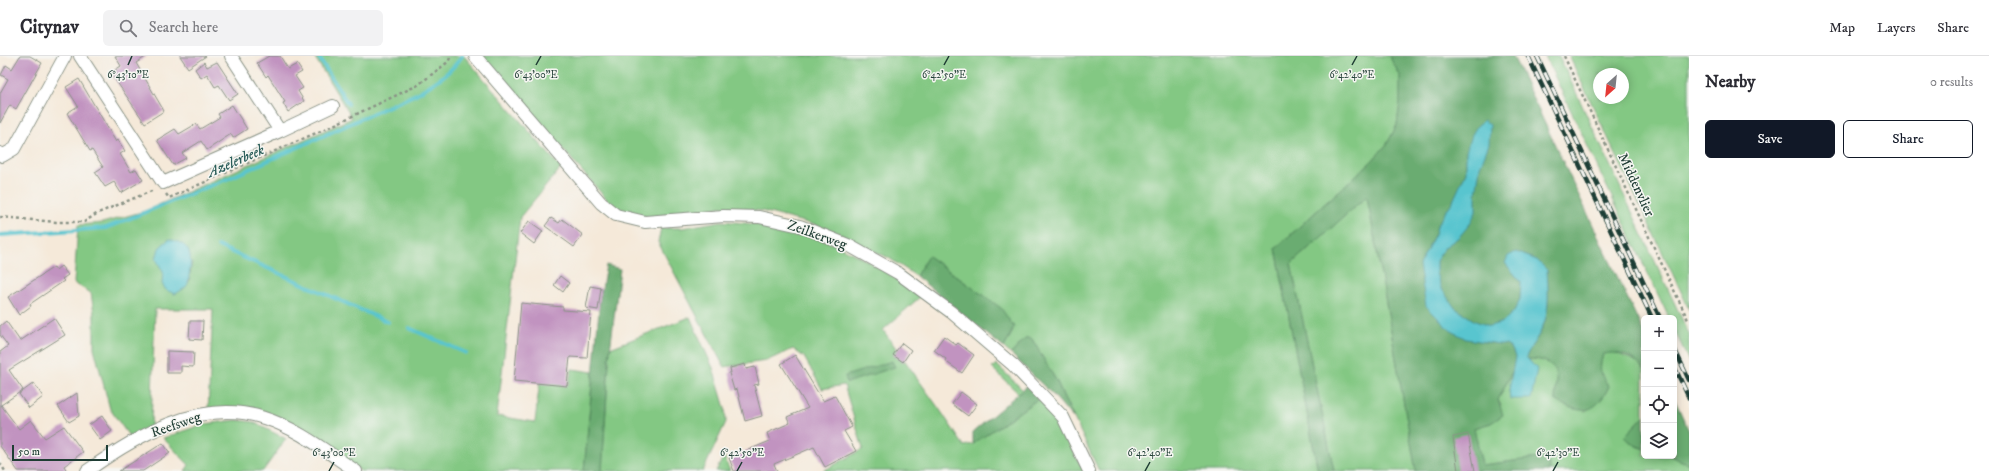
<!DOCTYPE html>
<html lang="en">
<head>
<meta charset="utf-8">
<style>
	:root { --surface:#fff; --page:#f2f2f3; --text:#2b2b33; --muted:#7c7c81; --line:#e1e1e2; --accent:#111827 }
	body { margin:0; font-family:"IM FELL DW Pica",serif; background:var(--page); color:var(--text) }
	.controls { position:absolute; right:12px; bottom:12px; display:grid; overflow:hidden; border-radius:6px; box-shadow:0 2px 10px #0003 }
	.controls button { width:36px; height:36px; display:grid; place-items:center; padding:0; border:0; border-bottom:1px solid var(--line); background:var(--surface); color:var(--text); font:20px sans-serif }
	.compass { position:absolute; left:1593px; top:12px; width:36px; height:36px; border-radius:50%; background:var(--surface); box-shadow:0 2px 10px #0003; rotate:207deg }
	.scale { position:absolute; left:12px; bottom:10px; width:96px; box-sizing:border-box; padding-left:4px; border:2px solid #1f3d34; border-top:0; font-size:11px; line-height:14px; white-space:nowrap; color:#1f3d34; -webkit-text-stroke:3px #f6f6f2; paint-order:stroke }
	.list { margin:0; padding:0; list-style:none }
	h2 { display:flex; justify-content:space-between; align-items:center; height:52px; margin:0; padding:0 16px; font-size:17px }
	h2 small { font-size:13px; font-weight:400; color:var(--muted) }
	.actions { display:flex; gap:8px; padding:12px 16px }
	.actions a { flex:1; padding:9px 0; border:1px solid var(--accent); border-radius:6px; text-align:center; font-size:14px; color:var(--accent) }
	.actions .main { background:var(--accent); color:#fff }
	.icon { flex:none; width:22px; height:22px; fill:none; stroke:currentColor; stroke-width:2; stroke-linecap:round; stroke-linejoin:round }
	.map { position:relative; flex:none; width:1689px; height:415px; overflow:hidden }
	header { display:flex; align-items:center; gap:24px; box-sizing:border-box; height:56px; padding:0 20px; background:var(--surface); border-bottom:1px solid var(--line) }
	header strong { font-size:19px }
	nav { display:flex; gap:22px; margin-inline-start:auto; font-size:14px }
	.search { width:280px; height:36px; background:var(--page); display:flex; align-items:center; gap:10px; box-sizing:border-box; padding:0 14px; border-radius:6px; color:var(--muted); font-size:15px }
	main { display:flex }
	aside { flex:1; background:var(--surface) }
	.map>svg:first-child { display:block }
	.green { fill:#83c883; stroke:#51825c; fill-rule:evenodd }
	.forest { fill:#6aac71; stroke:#447452 }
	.water { fill:#58c5cf; stroke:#3c8182 }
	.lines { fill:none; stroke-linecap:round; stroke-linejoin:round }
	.stream { stroke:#58c5cf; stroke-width:4 }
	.building { fill:#c193c0 }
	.minor-casing { stroke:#8a9386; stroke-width:14 }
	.path { stroke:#8a9386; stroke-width:2.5; stroke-dasharray:3 3; stroke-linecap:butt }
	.minor { stroke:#fff; stroke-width:12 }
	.rail-casing { stroke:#1f3d34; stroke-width:4.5 }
	.rail { stroke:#f6f6f2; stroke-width:3; stroke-dasharray:9; stroke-linecap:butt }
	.ticks { fill:none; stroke:#1f3d34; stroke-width:1.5 }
	.labels { text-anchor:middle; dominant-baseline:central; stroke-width:3; stroke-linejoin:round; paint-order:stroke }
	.street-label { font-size:14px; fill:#1f3d34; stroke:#f6f6f2 }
	.water-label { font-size:15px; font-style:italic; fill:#2d5f5b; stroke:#f6f6f2 }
	.ticks-label { font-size:10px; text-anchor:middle; fill:#1f3d34; stroke:#f6f6f2; stroke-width:3; stroke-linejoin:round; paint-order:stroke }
</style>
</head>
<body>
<header>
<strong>Citynav</strong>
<div class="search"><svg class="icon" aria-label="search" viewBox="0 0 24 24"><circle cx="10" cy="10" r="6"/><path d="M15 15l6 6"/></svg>Search here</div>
<nav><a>Map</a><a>Layers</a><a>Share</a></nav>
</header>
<main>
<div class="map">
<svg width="1689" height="415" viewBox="0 0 1689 415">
	<rect width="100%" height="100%" fill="#f6f6f2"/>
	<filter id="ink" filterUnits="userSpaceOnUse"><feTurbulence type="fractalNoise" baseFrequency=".025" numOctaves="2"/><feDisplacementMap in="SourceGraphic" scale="8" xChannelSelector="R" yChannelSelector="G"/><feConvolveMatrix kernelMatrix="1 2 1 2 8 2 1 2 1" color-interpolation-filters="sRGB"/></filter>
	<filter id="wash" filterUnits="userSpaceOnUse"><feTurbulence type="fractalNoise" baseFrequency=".012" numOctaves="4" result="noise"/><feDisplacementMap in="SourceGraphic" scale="16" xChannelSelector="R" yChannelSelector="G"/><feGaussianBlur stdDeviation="0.9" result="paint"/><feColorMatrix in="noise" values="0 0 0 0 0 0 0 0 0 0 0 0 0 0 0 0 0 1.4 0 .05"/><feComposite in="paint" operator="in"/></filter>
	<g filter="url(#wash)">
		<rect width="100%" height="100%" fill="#f5e9d9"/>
		<path class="green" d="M314 0H464L561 112 520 161 497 360 535 366 540 324 568 328 572 313 593 316 584 415H361L273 362 208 355 213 253H155L151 372 131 383 110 353 94 292V257L91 237 74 227 78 169 102 167 145 155 352 62ZM192 206 189 226 163 224V216Z
			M481 0H1389L1400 19V46L1397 69 1387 88 1372 105 1276 192 1318 415H1099L1057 326 1032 283 1026 282 1011 298 1004 292 1013 275 1000 252 928 200 916 220 889 202 843 180 815 169 762 155 721 151 648 161 617 155Z
			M1545 0H1559L1689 278V306L1674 273V262H1669Z
			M1569 0H1689V254L1684 242ZM1599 18H1623V42H1599Z
			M1367 140 1416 415H1334L1291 208Z
			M721 165C746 167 770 169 794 175 840 186 882 212 921 240L883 274 940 354 964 390 973 388 1038 343 1054 360 1084 415H823L863 393 844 329 822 333 804 301 793 293 766 305 724 311 658 186 661 172H682Z
			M690 261 713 312 725 352 726 366 703 415H602L610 292Z
			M1613 296 1638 306 1644 314V360L1625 380 1644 393V400H1670L1689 408V415H1550L1547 401 1482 409 1474 372 1491 367 1501 349 1498 344 1514 312 1509 334 1510 342 1531 306 1528 303C1561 303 1557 318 1555 344L1585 355C1598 348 1603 343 1609 330 1599 318 1599 313 1603 298Z
			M996 308 1023 334 1018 337 992 312Z
			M237 364 253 366 286 383 263 415H185L189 409 163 382 204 368Z
			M724 400 730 415H716Z"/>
		<path class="forest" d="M1389 0H1513L1644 277V314C1634 300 1619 295 1603 298 1599 313 1599 318 1609 330 1596 359 1580 359 1555 344 1557 318 1560 303 1528 303L1526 301C1531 289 1540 280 1544 268 1550 252 1548 231 1547 214L1537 204 1516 196 1505 207 1521 226 1520 243 1514 255 1503 266 1490 270 1475 265 1455 252 1441 232 1436 217V205L1445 191 1459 181 1476 156V138L1480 110 1489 88 1466 96V116L1460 130 1453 145 1438 167 1435 178 1419 209 1450 274 1466 283 1506 289 1512 293 1515 301 1514 312 1498 344 1503 359 1491 367 1474 372 1482 409 1547 401 1550 415H1416L1367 140 1291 208 1334 415H1318L1276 192 1372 105 1387 88 1397 69 1400 46V19Z
			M928 200 1001 252 1014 271 1004 292 916 220Z
			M606 209 620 213 609 303 602 415H584L600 244Z
			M1026 282 1032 283 1057 326 1073 362 1055 341 1011 298Z
			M892 305 895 311 847 327 845 320Z
			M1027 330 1038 343 973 388V376Z
			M1674 342 1689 375V408L1670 400H1674Z
			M1644 360V393L1635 389 1624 381Z"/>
		<path class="water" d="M1484 64 1490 69 1489 88 1480 111 1476 138V156L1469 169 1459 181 1445 191 1436 205V217L1441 232 1455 252 1475 265 1490 270 1503 266 1514 255 1520 243 1521 226 1505 207 1508 200 1516 196 1537 204 1547 214C1548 231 1550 252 1544 267 1540 280 1531 289 1526 301L1537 313 1531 343H1510L1509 334 1515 301 1512 293 1506 289 1466 283 1450 274 1426 250 1419 209 1435 178 1438 167 1453 145 1466 116V96L1470 82 1477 70Z
			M169 183C188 188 192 194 190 214 187 230 191 229 175 238L166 234 162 228 163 216 156 203 159 192Z"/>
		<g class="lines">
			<path class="stream" d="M318 0 348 48
				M0 179 106 172 227 123 416 38C434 27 450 18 462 0
				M218 190 388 266
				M409 272 466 297"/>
		</g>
		<g id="blocks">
			<path class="building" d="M20 0H30L42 7 16 53 10 49 0 67V37L8 23 1 19 6 9 12 13Z
				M115 0H147L136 7 164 55 145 67 112 19V16L121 10Z
				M180 0H206L188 12Z
				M269 0H280L288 13 297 8 302 16 295 20 303 32 298 35 304 45 288 56 283 47 285 46 268 19 266 21 257 7Z
				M204 6 207 11 217 6 238 38 229 44 219 29 215 31 207 18 201 22 195 13Z
				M79 23 116 86 118 84 125 95 120 98 131 116 136 113 143 124 121 137 114 126 105 131 95 116 103 111 92 94 90 95 67 57 78 50 66 31Z
				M232 49 247 73 233 82 231 78 207 94 201 85 182 97 186 102 173 109 157 84 175 73 179 78 196 68 200 73 220 61 218 58Z
				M551 162 559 167 562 163 583 179 574 191 545 170Z
				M529 165 543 175 534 188 520 177Z
				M61 210 68 219 62 223 64 225 30 248 31 250 19 259 8 241 54 211 56 214Z
				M560 220 569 227 563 236 554 229Z
				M590 230 601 232 598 254 586 252Z
				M521 247 563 251V254L591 256 587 302 570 301 567 330 514 325Z
				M54 262 65 279 9 314 23 334 1 349 19 373 31 364 45 382 64 370 83 396 64 410 67 415H18L0 390V296L8 290 0 279V270L6 265 20 285Z
				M190 265H203L202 284 189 283Z
				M944 280 956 289 958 287 974 299 962 317 945 305 946 303 934 294Z
				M902 287 911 294 903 306 893 299Z
				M167 295 194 296 193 311 181 310V317H167Z
				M795 299 823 345 835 340 852 371 844 375 856 395 825 411 814 391 774 408 777 415H734L729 402 770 385 767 377 790 367 787 361 808 352 781 308Z
				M745 308 746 313 755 311 759 328 754 329 762 360 745 365 737 333 734 334 729 317H731L730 312Z
				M34 327 43 341 29 352 19 338Z
				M961 336 977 348 968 360 952 348Z
				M77 337 79 360 69 366 58 350Z
				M102 360 112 375 100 384 89 369Z
				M1468 378 1475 415H1458L1453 381Z
				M163 387 170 397 143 415H119Z"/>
		</g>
	</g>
	<g filter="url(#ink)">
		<use href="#blocks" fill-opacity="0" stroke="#8a9386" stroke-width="1"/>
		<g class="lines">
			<defs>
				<path id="minor" d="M80 0 163 127 280 75 231 0
					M475 0 601 147 616 159 645 166 724 160 759 161 800 170 848 189 898 217 951 256 1013 309 1063 361 1089 415
					M280 75 333 50
					M0 97 2 100 14 93 65 0
					M87 415C136 380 201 341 264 362 297 372 327 396 356 415"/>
			</defs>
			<use href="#minor" class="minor-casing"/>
			<path class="path" d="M1564 0 1689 266
				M166 138 169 142 325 73 418 29 448 6 451 0
				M0 161 56 166H84L98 157 154 134
				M0 407 5 415"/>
			<use href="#minor" class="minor"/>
			<defs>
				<path id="rail" d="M1528 0 1652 262
					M1537 0 1660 262
					M1674 292 1689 324
					M1674 310 1689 342"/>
			</defs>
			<use href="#rail" class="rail-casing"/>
			<use href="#rail" class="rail"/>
		</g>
	</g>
	<path class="ticks" d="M128 9 132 0M536 9 541 0M944 9 949 0M1352 9 1357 0M329 415 334 406M737 415 742 406M1145 415 1150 406M1553 415 1558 406"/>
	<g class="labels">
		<g class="street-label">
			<text transform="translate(1636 129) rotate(65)">Middenvlier</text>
			<text transform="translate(817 179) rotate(20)">Zeilkerweg</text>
			<text transform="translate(176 369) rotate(-19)">Reefsweg</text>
		</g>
		<g class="water-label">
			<text transform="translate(236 105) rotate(-24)">Azelerbeek</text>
		</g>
	</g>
	<g class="ticks-label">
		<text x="128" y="22">6°43'10"E</text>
		<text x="536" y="22">6°43'00"E</text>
		<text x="944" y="22">6°42'50"E</text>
		<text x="1352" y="22">6°42'40"E</text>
		<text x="334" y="400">6°43'00"E</text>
		<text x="742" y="400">6°42'50"E</text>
		<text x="1150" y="400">6°42'40"E</text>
		<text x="1558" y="400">6°42'30"E</text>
	</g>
</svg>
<div class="controls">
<button>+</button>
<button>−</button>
<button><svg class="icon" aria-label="locate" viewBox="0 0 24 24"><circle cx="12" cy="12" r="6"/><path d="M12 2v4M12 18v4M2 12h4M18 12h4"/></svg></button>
<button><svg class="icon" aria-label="layers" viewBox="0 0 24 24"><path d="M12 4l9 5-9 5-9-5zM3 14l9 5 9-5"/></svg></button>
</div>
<svg class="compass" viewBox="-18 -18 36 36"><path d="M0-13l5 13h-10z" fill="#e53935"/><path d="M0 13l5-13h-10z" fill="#7c7c81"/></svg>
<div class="scale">50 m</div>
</div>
<aside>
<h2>Nearby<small>0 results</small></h2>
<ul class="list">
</ul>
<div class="actions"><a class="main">Save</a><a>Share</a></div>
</aside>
</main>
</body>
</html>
